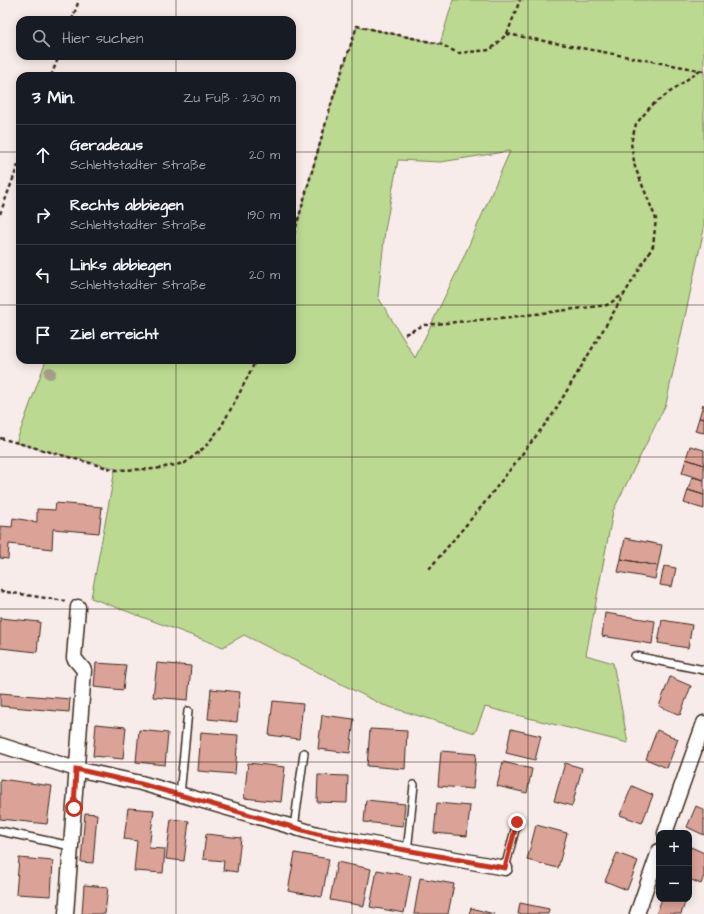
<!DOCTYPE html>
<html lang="de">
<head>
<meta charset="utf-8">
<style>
	:root { --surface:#171b24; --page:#20242c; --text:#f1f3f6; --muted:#9ea1a6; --line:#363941 }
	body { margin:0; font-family:"Architects Daughter",sans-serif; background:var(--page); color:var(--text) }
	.controls { position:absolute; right:12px; bottom:12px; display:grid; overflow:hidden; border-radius:8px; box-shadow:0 2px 10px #0003 }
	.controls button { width:36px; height:36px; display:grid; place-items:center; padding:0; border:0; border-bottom:1px solid var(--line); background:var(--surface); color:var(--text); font:20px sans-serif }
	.stop { position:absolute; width:12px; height:12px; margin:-9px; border:3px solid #c8321e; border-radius:50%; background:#fff }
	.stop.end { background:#c8321e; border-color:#fff; box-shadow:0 1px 4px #0008 }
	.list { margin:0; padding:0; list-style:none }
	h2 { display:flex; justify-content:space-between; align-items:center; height:52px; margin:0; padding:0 16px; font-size:17px }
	h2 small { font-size:13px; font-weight:400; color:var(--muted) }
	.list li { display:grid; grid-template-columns:26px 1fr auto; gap:12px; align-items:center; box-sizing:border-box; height:60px; padding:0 16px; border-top:1px solid var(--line) }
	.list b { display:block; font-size:15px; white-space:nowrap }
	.list p { margin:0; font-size:13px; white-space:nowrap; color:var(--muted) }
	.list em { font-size:13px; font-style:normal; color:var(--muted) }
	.icon { flex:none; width:22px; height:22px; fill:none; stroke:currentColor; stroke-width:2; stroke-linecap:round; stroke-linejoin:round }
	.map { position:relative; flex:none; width:704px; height:914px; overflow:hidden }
	.search { position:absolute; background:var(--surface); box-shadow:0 2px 10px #0003; left:16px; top:16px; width:280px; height:44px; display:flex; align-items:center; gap:10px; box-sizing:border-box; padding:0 14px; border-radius:12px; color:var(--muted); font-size:15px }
	.panel { position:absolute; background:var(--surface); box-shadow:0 2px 10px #0003; left:16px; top:72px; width:280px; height:292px; border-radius:12px }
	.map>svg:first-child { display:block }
	.green { fill:#bcd991; stroke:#7c8258; fill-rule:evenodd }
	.building { fill:#dba298; stroke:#3b2a1e }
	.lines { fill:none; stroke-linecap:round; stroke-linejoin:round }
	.service-casing { stroke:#3b2a1e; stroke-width:10 }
	.minor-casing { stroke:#3b2a1e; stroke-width:17 }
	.path { stroke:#3b2a1e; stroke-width:2.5; stroke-dasharray:4 3; stroke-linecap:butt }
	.service { stroke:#fff; stroke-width:7 }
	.minor { stroke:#fff; stroke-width:14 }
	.tree { fill:#a69e8c }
	.route { stroke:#c8321e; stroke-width:5 }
	.grid { fill:none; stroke:#3b2a1e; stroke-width:1; stroke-opacity:0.55 }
</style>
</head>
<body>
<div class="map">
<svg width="704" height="914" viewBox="0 0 704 914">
	<rect width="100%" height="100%" fill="#f8ecea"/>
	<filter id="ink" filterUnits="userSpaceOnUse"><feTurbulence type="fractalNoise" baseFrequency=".025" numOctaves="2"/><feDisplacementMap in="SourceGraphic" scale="8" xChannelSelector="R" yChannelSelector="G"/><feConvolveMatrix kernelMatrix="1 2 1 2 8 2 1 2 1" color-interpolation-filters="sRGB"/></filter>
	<g filter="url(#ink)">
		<path class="green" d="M453 0H704V229L666 404 613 511 586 655 613 663 628 743 485 707 475 733 383 705 244 635 223 647 91 598 115 470 117 469 16 443 46 360H292V241L333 98 357 26 440 44ZM510 151 461 263 415 358 378 297 385 230 398 160 441 162Z"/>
		<path class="building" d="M703 404 704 405V419L699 418Z
			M699 418 704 419V433L695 431Z
			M690 446 704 450V465L686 459Z
			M686 459 704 465V480L682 473Z
			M692 477 704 480V495L688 490Z
			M688 490 704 495V509L684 503Z
			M56 503 102 507 99 533 53 529 52 549 9 544 8 559 0 558V526L12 527 13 518 37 522V509L55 510Z
			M625 538 662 545 658 566 621 559Z
			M621 559 658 566 655 579 618 572Z
			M664 566 676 568 672 587 660 585Z
			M605 613 655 621 652 644 602 636Z
			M0 618 40 622 37 652 0 648Z
			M662 620 692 625 688 648 658 643Z
			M96 663 126 665 123 690 94 687Z
			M157 663 191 666 188 700 153 697Z
			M670 677 691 686 680 715 659 706Z
			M211 689 240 692 237 722 208 719Z
			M0 693 70 699 69 712 0 706Z
			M273 701 303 704 299 739 269 735Z
			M322 715 354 719 350 753 318 749Z
			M96 724 126 727 123 759 93 756Z
			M370 729 407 731 405 769 367 766Z
			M511 729 541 736 535 760 506 753Z
			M139 730 168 733 165 765 136 762Z
			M657 730 678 739 667 768 646 759Z
			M201 732 238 735 235 774 198 771Z
			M441 751 476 754 473 789 438 786Z
			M503 762 532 769 527 793 497 786Z
			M248 763 285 767 281 802 244 798Z
			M565 763 582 768 572 806 554 801Z
			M318 775 348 776 347 803 317 802Z
			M0 779 52 786 47 824 0 819Z
			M632 786 653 795 642 823 620 815Z
			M366 800 405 804 403 826 364 822Z
			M437 803 470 806 467 836 434 833Z
			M696 806 704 810V835L687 827Z
			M128 808 154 810 149 848 165 849 163 873 134 871 137 841 124 839Z
			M85 813 97 814 93 863 81 862Z
			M171 819 189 821 184 861 166 859Z
			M536 825 567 833 558 868 527 860Z
			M206 834 241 838 237 872 223 870 224 861 203 859Z
			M691 847 704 853V876L701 884 689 879V852Z
			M295 853 329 859 322 897 288 891Z
			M617 853 638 861 627 890 605 881Z
			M19 858 53 861 51 896 16 894Z
			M337 862 371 869 364 906 330 900Z
			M377 870 411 876 404 913 370 907Z
			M420 878 454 884 448 914H414Z
			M84 885 108 887 105 914H82Z
			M662 899H683L686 900 681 914H656Z
			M520 903 549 909 548 914H518Z
			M471 908 494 914H469Z"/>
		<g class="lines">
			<defs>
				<path id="service" d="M635 656 704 670
					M180 795 188 711
					M294 828 304 753
					M0 831 71 846
					M407 852 414 785
					M505 868 517 822"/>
				<path id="minor" d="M0 745 76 769 141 783 317 834 505 868
					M665 833 704 723
					M66 914 84 670 74 658 78 607
					M637 914 659 851"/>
			</defs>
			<use href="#service" class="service-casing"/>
			<use href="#minor" class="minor-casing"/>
			<path class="path" d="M72 20 79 0
				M507 34 704 71
				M51 76 59 56
				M0 214 20 160
				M292 241 333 98 357 26 440 44 458 53 490 50 507 34 520 0
				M405 334 424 325 511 317 607 305 624 294
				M251 360 255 361
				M0 438 115 470 155 469 185 463 205 447 221 427 240 392 256 360
				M429 569 482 506 553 414 653 246 656 219 635 167 631 143 636 124 651 106 700 70
				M0 591 65 601"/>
			<use href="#service" class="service"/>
			<use href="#minor" class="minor"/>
		</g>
		<circle class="tree" cx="50" cy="373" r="6"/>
	</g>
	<g class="lines" filter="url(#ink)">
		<path class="route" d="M74 808 76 769 141 784 317 834 505 868 517 822"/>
	</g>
	<path class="grid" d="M176 0V20M352 0V914M528 0V914M176 56V76M0 152H20M292 152H704M0 305H20M292 305H704M176 360V914M0 457H704M0 609H704M0 762H704"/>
</svg>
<div class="controls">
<button>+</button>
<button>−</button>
</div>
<div class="stop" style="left:74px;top:808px"></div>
<div class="stop end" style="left:517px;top:822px"></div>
<div class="search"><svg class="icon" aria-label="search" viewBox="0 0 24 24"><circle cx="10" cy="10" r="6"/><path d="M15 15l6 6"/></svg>Hier suchen</div>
<section class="panel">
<h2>3 Min.<small>Zu Fuß · 230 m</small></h2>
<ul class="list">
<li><svg class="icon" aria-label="ahead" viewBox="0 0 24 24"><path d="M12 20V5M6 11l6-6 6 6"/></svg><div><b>Geradeaus</b><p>Schlettstadter Straße</p></div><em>20 m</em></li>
<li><svg class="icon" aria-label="right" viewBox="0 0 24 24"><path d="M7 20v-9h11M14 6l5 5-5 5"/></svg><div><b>Rechts abbiegen</b><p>Schlettstadter Straße</p></div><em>190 m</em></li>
<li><svg class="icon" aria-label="left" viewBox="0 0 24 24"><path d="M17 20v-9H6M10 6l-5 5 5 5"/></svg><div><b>Links abbiegen</b><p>Schlettstadter Straße</p></div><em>20 m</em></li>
<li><svg class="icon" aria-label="arrive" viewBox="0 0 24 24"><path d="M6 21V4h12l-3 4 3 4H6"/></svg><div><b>Ziel erreicht</b></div></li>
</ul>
</section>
</div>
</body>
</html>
